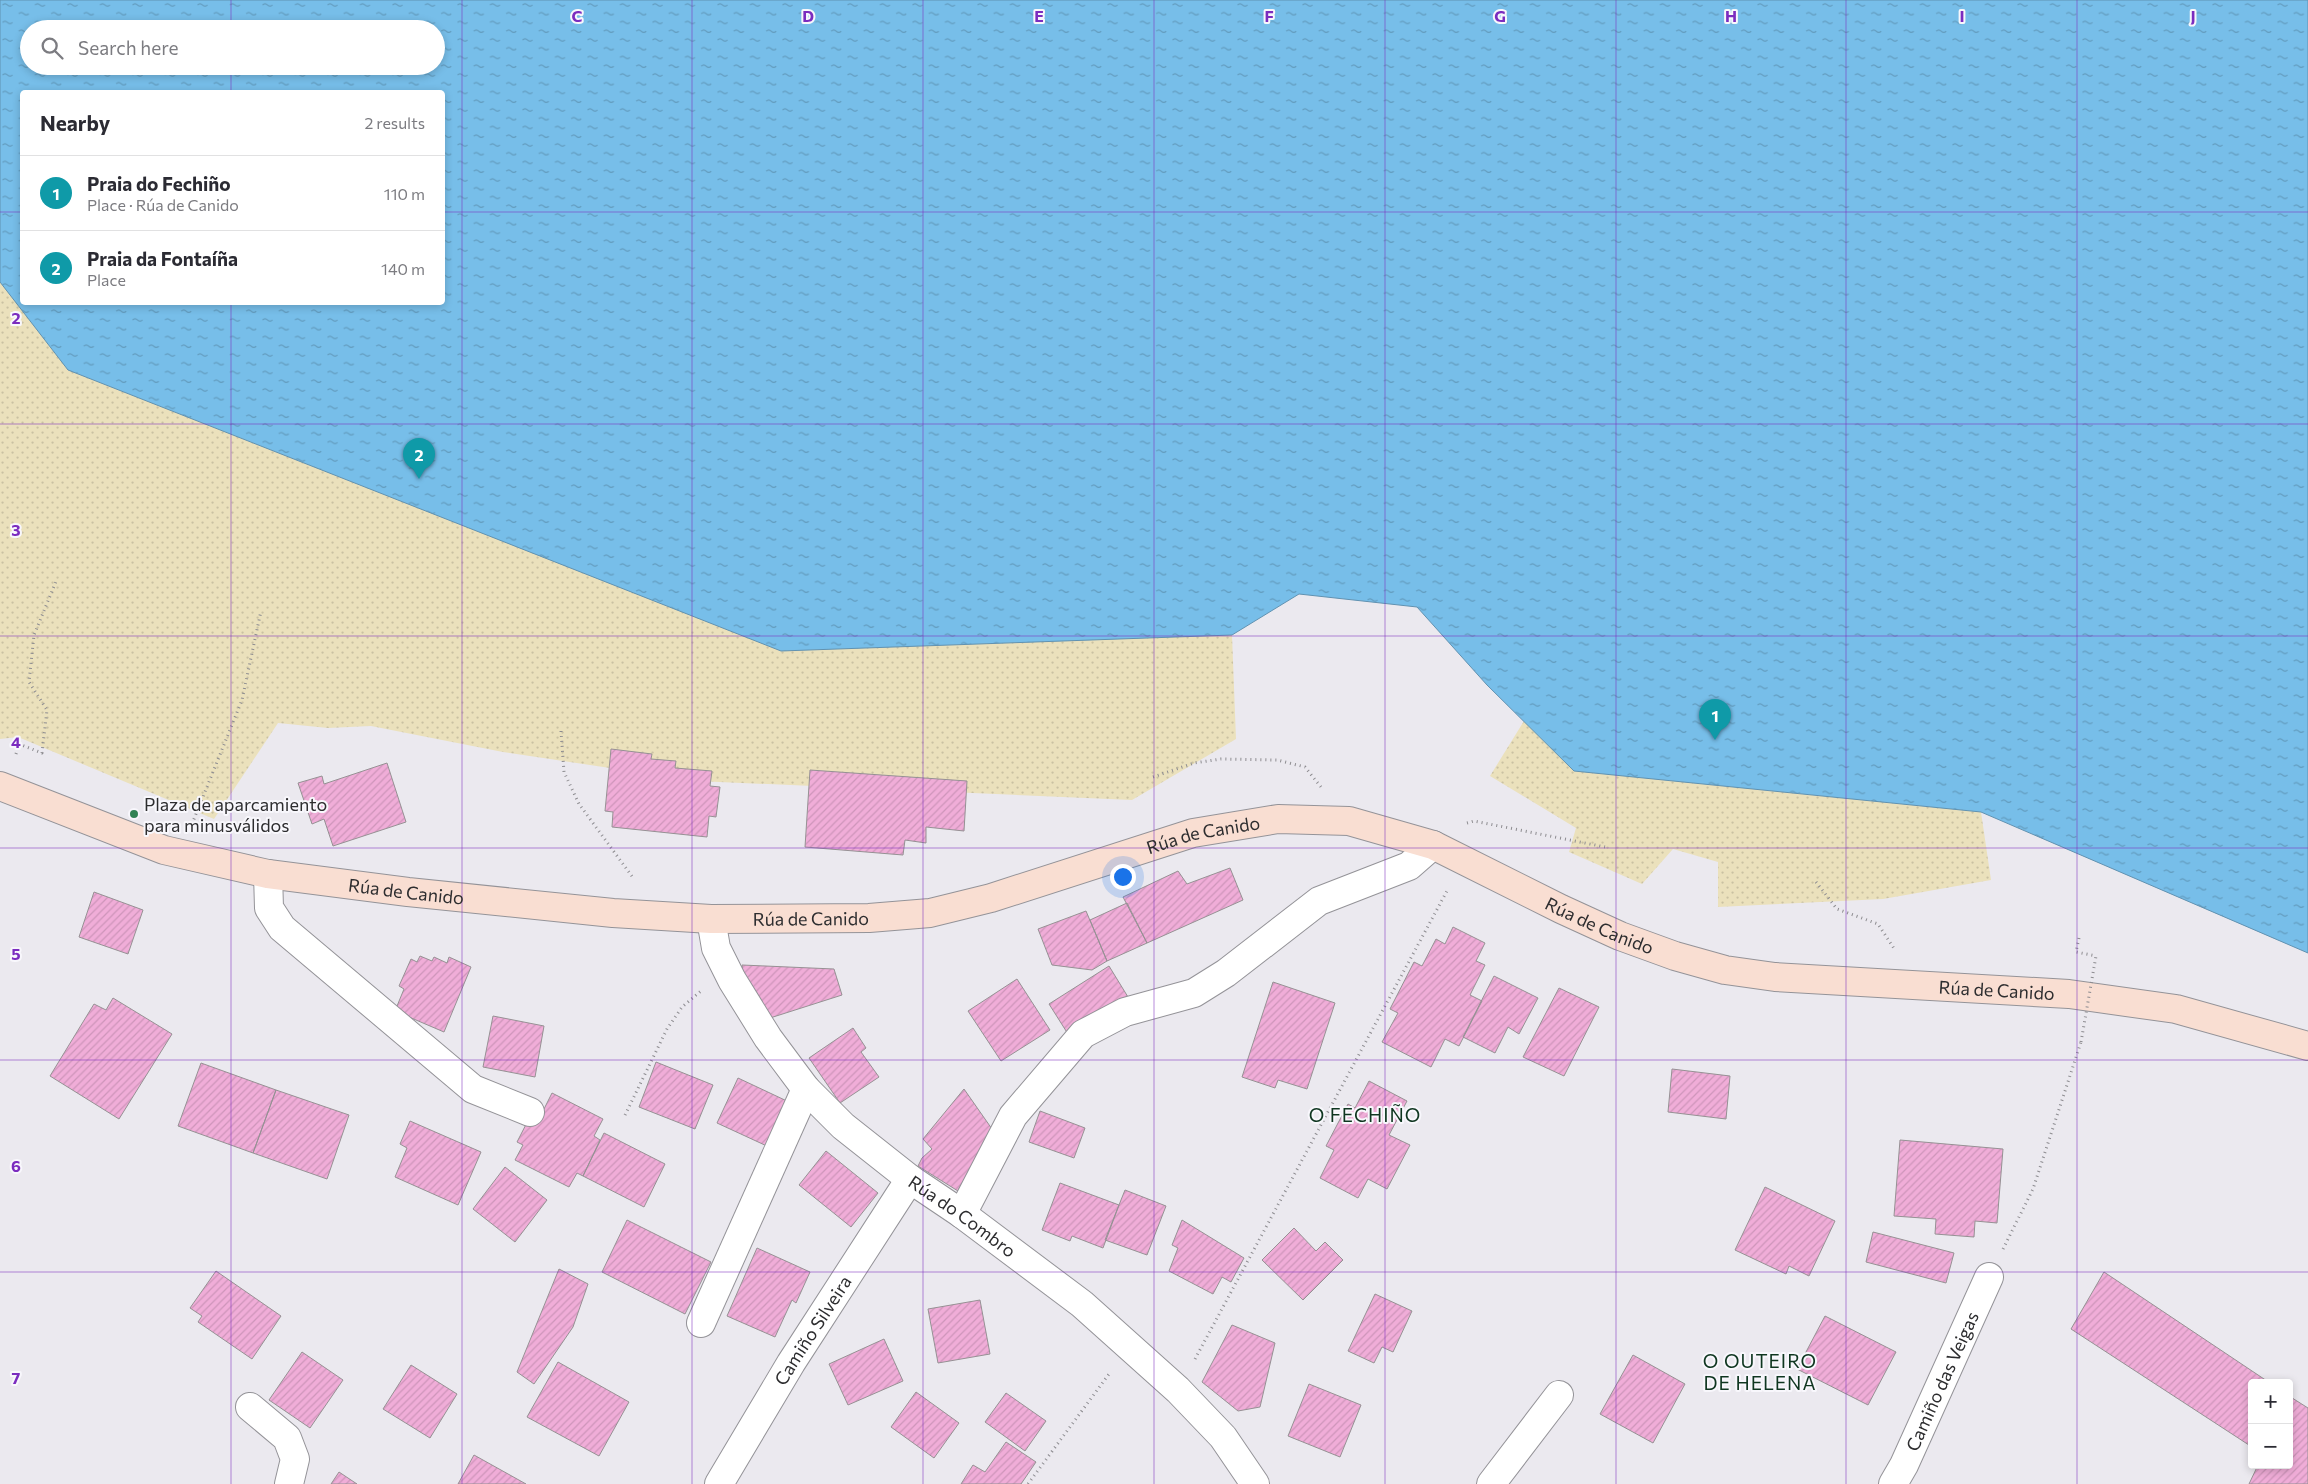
<!DOCTYPE html>
<html lang="en">
<head>
<meta charset="utf-8">
<style>
	:root { --surface:#fff; --page:#f7f7f7; --text:#2b2b33; --muted:#7c7c81; --line:#e1e1e2; --accent:#ea580c }
	body { margin:0; font-family:Commissioner,sans-serif; background:var(--page); color:var(--text) }
	.controls { position:absolute; right:15px; bottom:15px; display:grid; overflow:hidden; border-radius:5px; box-shadow:0 2px 8px #0003 }
	.controls button { width:45px; height:45px; display:grid; place-items:center; padding:0; border:0; border-bottom:1px solid var(--line); background:var(--surface); color:var(--text); font:25px sans-serif }
	.you { position:absolute; left:1122px; top:876px; width:18px; height:18px; margin:-12px; border:4px solid #fff; border-radius:50%; background:#1a73e8; box-shadow:0 0 0 8px #1a73e833 }
	.badge { display:grid; place-items:center; width:32px; height:32px; border-radius:50%; background:var(--accent); color:#fff; font-size:16px; font-weight:700 }
	.pin { position:absolute; translate:-50% -41px; filter:drop-shadow(0 1px 2px #0008) }
	.pin::after { content:''; position:absolute; top:26px; width:18px; height:15px; background:inherit; clip-path:polygon(0 0,100% 0,50% 100%) }
	.list { margin:0; padding:0; list-style:none }
	h2 { display:flex; justify-content:space-between; align-items:center; height:65px; margin:0; padding:0 20px; font-size:21px }
	h2 small { font-size:16px; font-weight:400; color:var(--muted) }
	.list li { display:grid; grid-template-columns:32px 1fr auto; gap:15px; align-items:center; box-sizing:border-box; height:75px; padding:0 20px; border-top:1px solid var(--line) }
	.list b { display:block; font-size:19px; white-space:nowrap }
	.list p { margin:0; font-size:16px; white-space:nowrap; color:var(--muted) }
	.list em { font-size:16px; font-style:normal; color:var(--muted) }
	.icon { flex:none; width:28px; height:28px; fill:none; stroke:currentColor; stroke-width:2; stroke-linecap:round; stroke-linejoin:round }
	.map { position:relative; flex:none; width:2308px; height:1484px; overflow:hidden }
	.search { position:absolute; background:var(--surface); box-shadow:0 2px 8px #0003; left:20px; top:20px; width:425px; height:55px; display:flex; align-items:center; gap:12px; box-sizing:border-box; padding:0 18px; border-radius:28px; color:var(--muted); font-size:19px }
	.panel { position:absolute; background:var(--surface); box-shadow:0 2px 8px #0003; left:20px; top:90px; width:425px; height:215px; border-radius:5px }
	.map>svg:first-child { display:block }
	.sand { fill:url(#sand-dots) }
	.water { fill:url(#water-ripples); stroke:#6192b1; fill-rule:evenodd }
	.building { fill:url(#building-hatch); stroke:#969194 }
	.lines { fill:none; stroke-linecap:round; stroke-linejoin:round }
	.street-casing { stroke:#949398; stroke-width:30 }
	.secondary-casing { stroke:#949398; stroke-width:30 }
	.path { stroke:#8d8c90; stroke-width:3; stroke-dasharray:1 4; stroke-linecap:butt }
	.street { stroke:#fff; stroke-width:28 }
	.secondary { stroke:#f9ded2; stroke-width:28 }
	.path-bridge { stroke:#8d8c90; stroke-width:3; stroke-dasharray:1 4; stroke-linecap:butt }
	.grid { fill:none; stroke:#7b2cbf; stroke-width:1; stroke-opacity:0.55 }
	.poi-dot { fill:#328354; stroke:#f8f7fc; stroke-width:2 }
	.labels { text-anchor:middle; dominant-baseline:central; stroke-width:4; stroke-linejoin:round; paint-order:stroke }
	.poi-label { font-size:18px; fill:#2d2d2f; stroke:#f8f7fc; text-anchor:start }
	.street-label { font-size:18px; fill:#2d2d2f; stroke:#f8f7fc }
	.neighbourhood-label { font-size:19px; letter-spacing:1px; fill:#0f3620; stroke:#f8f7fc }
	.grid-label { font-size:16px; text-anchor:middle; font-weight:bold; fill:#7b2cbf; stroke:#f8f7fc; stroke-width:4; stroke-linejoin:round; paint-order:stroke }
</style>
</head>
<body>
<div class="map">
<svg width="2308" height="1484" viewBox="0 0 2308 1484">
	<defs>
		<pattern id="sand-dots" width="8" height="8" patternUnits="userSpaceOnUse" patternTransform="scale(1.25)"><rect width="8" height="8" fill="#ebe1bc"/><path d="M2 2h.1M6 6h.1" fill="none" stroke="#cac1a2" stroke-width="1.8" stroke-linecap="round"/></pattern>
		<pattern id="water-ripples" width="26" height="14" patternUnits="userSpaceOnUse" patternTransform="scale(1.25)"><rect width="26" height="14" fill="#77bee9"/><path d="M2 4q2-2 4 0t4 0M15 11q2-2 4 0t4 0" fill="none" stroke="#629bbd"/></pattern>
		<pattern id="building-hatch" width="6" height="6" patternUnits="userSpaceOnUse" patternTransform="scale(1.25)"><rect width="6" height="6" fill="#f0add8"/><path d="M-1 1l2-2M0 6l6-6M5 7l2-2" fill="none" stroke="#ce95ba"/></pattern>
	</defs>
	<rect width="100%" height="100%" fill="#ebe9ef"/>
	<path class="sand" d="M0 154 22 302 1232 635 1236 739 1132 800 697 781 503 752 371 726 328 728 278 723 214 819 18 737 0 739Z
		M1574 640 1981 812 1991 880 1883 899 1718 907V862L1673 849 1642 884 1569 852 1576 828 1490 776Z"/>
	<path class="water" d="M0 0H2308V953L1981 812 1574 771 1487 685 1417 607 1299 594 1232 635 781 651 68 370 0 282ZM29 29H436V66H29ZM22 92H442V302H22Z"/>
	<path class="building" d="M611 749 652 754 651 759 676 761 675 768 712 771 710 786 720 787 716 817 709 816 707 837 612 827 613 812 605 811Z
		M387 763 406 822 333 846 324 819 312 824 298 783 322 776 324 784Z
		M810 770 967 781 964 831 926 827V843L905 840 903 855 805 847Z
		M1230 868 1243 900 1147 943 1123 897 1178 871 1187 884Z
		M94 892 143 910 128 954 79 937Z
		M1127 903 1147 943 1107 961 1090 920Z
		M1086 911 1107 961 1092 970 1052 965 1038 929Z
		M1453 927 1485 943 1476 961 1485 965 1470 995 1482 1001 1459 1046 1445 1039 1431 1067 1382 1042 1398 1013 1390 1009 1414 962 1422 966 1436 939 1445 944Z
		M420 956 432 961 434 957 447 963 449 957 471 967 444 1032 395 1011 404 989 399 986 411 959 417 962Z
		M742 965 834 969 842 995 770 1018 744 981Z
		M1109 966 1128 997 1068 1034 1049 1004Z
		M1494 976 1538 998 1519 1034 1508 1027 1495 1053 1463 1037Z
		M1017 979 1050 1030 1001 1061 968 1011Z
		M1273 982 1335 1003 1307 1089 1278 1080 1275 1088 1242 1077Z
		M1559 988 1599 1007 1564 1076 1523 1057Z
		M113 998 172 1034 119 1119 50 1076 94 1004 106 1010Z
		M493 1016 544 1026 535 1077 483 1067Z
		M853 1028 866 1048 861 1052 879 1077 840 1103 809 1058Z
		M656 1062 713 1085 695 1129 639 1107Z
		M201 1063 276 1090 253 1153 178 1126Z
		M1672 1069 1730 1076 1726 1119 1668 1112Z
		M738 1078 789 1102 769 1147 717 1123Z
		M1369 1081 1407 1101 1389 1135 1410 1145 1387 1189 1368 1179 1358 1198 1320 1178 1334 1150 1326 1146 1348 1104 1355 1108Z
		M964 1089 992 1129 958 1191 918 1166 922 1158 932 1149 923 1139Z
		M276 1090 349 1115 327 1179 253 1153Z
		M552 1093 603 1119 594 1136 600 1140 583 1176 577 1173 569 1187 515 1160 523 1145 517 1142 536 1105 544 1109Z
		M1040 1111 1085 1128 1074 1158 1029 1142Z
		M410 1121 481 1152 458 1205 395 1177 407 1148 400 1144Z
		M604 1133 665 1164 644 1207 583 1176Z
		M1900 1140 2003 1149 1997 1223 1975 1221 1974 1237 1935 1234 1936 1219 1894 1216Z
		M826 1151 878 1193 851 1227 799 1185Z
		M505 1167 547 1200 515 1242 473 1209Z
		M1060 1183 1119 1205 1103 1248 1072 1236 1070 1241 1042 1230Z
		M1765 1187 1835 1221 1809 1276 1789 1266 1786 1274 1735 1250Z
		M1125 1190 1166 1206 1147 1255 1105 1240Z
		M627 1220 711 1262 685 1314 602 1272Z
		M1182 1220 1244 1258 1231 1282 1222 1277 1213 1294 1169 1271 1178 1248 1172 1245Z
		M1294 1228 1316 1251 1325 1242 1343 1260 1303 1300 1262 1260Z
		M1873 1232 1954 1253 1946 1283 1866 1262Z
		M757 1248 810 1272 796 1303 792 1300 775 1337 727 1316Z
		M559 1269 588 1284 573 1327 534 1384 517 1372Z
		M216 1271 281 1316 252 1359 198 1322 202 1316 190 1308Z
		M2104 1272 2270 1383H2252V1447L2071 1329Z
		M1375 1294 1412 1311 1393 1352 1382 1347 1374 1363 1348 1351Z
		M980 1300 990 1354 938 1363 928 1309Z
		M1825 1316 1896 1352 1868 1405 1797 1369Z
		M1232 1325 1275 1343 1260 1407 1238 1411 1202 1382Z
		M884 1339 903 1381 848 1405 829 1364Z
		M302 1352 343 1380 310 1428 269 1400Z
		M1633 1355 1685 1384 1653 1443 1600 1414Z
		M558 1362 629 1402 599 1456 527 1417Z
		M411 1365 457 1394 430 1438 383 1409Z
		M1309 1384 1361 1405 1340 1457 1288 1436Z
		M916 1392 959 1423 934 1458 891 1427Z
		M1006 1393 1046 1421 1025 1451 985 1422Z
		M2289 1396 2308 1408V1484H2249L2258 1465H2289Z
		M1006 1442 1036 1462 1021 1484H961L973 1465 985 1472Z
		M474 1455 526 1484H458Z
		M339 1472 357 1484H331Z"/>
	<g class="lines">
		<defs>
			<g id="street">
				<path d="M268 874 269 908 282 928 473 1089 530 1112"/>
				<path id="s1" d="M711 919 716 948 732 980 768 1038 806 1089 843 1126 910 1179 962 1214 1082 1304 1178 1390 1223 1437 1255 1484"/>
				<path d="M962 1214 1013 1116 1083 1034 1125 1012 1194 993 1226 973 1319 901 1409 866 1433 845"/>
				<path d="M701 1323 806 1089"/>
				<path d="M250 1407 287 1438 295 1459 289 1484"/>
				<path id="s2" d="M719 1484 791 1363 910 1179"/>
				<path d="M1491 1484 1559 1395"/>
				<path id="s3" d="M1893 1484 1904 1465 1989 1277"/>
			</g>
			<g id="secondary">
				<path id="s4" d="M0 786 164 850 268 874 408 892 613 913 711 919 869 918 930 913 991 898 1193 833 1278 819 1349 821 1433 845 1561 909 1620 936 1675 956 1725 970 1775 977 2069 994 2176 1009 2308 1046"/>
			</g>
		</defs>
		<use href="#street" class="street-casing"/>
		<use href="#secondary" class="secondary-casing"/>
		<path class="path" d="M561 731 564 772 579 804 634 879
			M16 754 19 744 42 753 47 710 29 682 34 635 57 579
			M1153 777 1194 763 1221 759 1277 760 1305 767 1321 787
			M1467 823 1474 821 1605 847
			M192 824 242 700 261 611
			M1816 882 1837 909 1878 924 1895 950
			M2079 938 2076 952 2096 956
			M625 1115 667 1029 682 1007 701 991
			M2003 1249 2033 1189 2081 1042
			M1195 1359 1448 889
			M1028 1484 1109 1374"/>
		<use href="#street" class="street"/>
		<use href="#secondary" class="secondary"/>
		<path class="path-bridge" d="M2081 1042 2096 956"/>
	</g>
	<path class="grid" d="M231 0V29M462 0V1484M692 0V1484M923 0V1484M1154 0V1484M1385 0V1484M1616 0V1484M1846 0V1484M2077 0V1484M231 66V92M0 212H22M442 212H2308M231 302V1484M0 424H2308M0 636H2308M0 848H2308M0 1060H2308M0 1272H2308"/>
	<circle class="poi-dot" cx="134" cy="814" r="5"/>
	<g class="labels">
		<g class="poi-label">
			<text x="144" y="804">Plaza de aparcamiento<tspan x="144" dy="21">para minusválidos</tspan></text>
		</g>
		<g class="street-label">
			<text stroke="none"><textPath href="#s4" startOffset="1232">Rúa de Canido</textPath></text>
			<text stroke="none"><textPath href="#s4" startOffset="422">Rúa de Canido</textPath></text>
			<text stroke="none"><textPath href="#s4" startOffset="828">Rúa de Canido</textPath></text>
			<text stroke="none"><textPath href="#s4" startOffset="1652">Rúa de Canido</textPath></text>
			<text stroke="none"><textPath href="#s4" startOffset="2058">Rúa de Canido</textPath></text>
			<text stroke="none"><textPath href="#s1" startOffset="399">Rúa do Combro</textPath></text>
			<text stroke="none"><textPath href="#s2" startOffset="180">Camiño Silveira</textPath></text>
			<text stroke="none"><textPath href="#s3" startOffset="114">Camiño das Veigas</textPath></text>
		</g>
		<g class="neighbourhood-label">
			<text x="1365" y="1114">O FECHIÑO</text>
			<text x="1760" y="1360">O OUTEIRO<tspan x="1760" dy="22">DE HELENA</tspan></text>
		</g>
	</g>
	<g class="grid-label">
		<text x="577" y="22">C</text>
		<text x="808" y="22">D</text>
		<text x="1039" y="22">E</text>
		<text x="1269" y="22">F</text>
		<text x="1500" y="22">G</text>
		<text x="1731" y="22">H</text>
		<text x="1962" y="22">I</text>
		<text x="2193" y="22">J</text>
		<text x="16" y="324">2</text>
		<text x="16" y="536">3</text>
		<text x="16" y="748">4</text>
		<text x="16" y="960">5</text>
		<text x="16" y="1172">6</text>
		<text x="16" y="1384">7</text>
	</g>
</svg>
<div class="controls">
<button>+</button>
<button>−</button>
</div>
<div class="you"></div>
<div class="pin badge" style="left:1715px;top:740px;background:#0f9aa8">1</div>
<div class="pin badge" style="left:419px;top:479px;background:#0f9aa8">2</div>
<div class="search"><svg class="icon" aria-label="search" viewBox="0 0 24 24"><circle cx="10" cy="10" r="6"/><path d="M15 15l6 6"/></svg>Search here</div>
<section class="panel">
<h2>Nearby<small>2 results</small></h2>
<ul class="list">
<li><span class="badge" style="background:#0f9aa8">1</span><div><b>Praia do Fechiño</b><p>Place · Rúa de Canido</p></div><em>110 m</em></li>
<li><span class="badge" style="background:#0f9aa8">2</span><div><b>Praia da Fontaíña</b><p>Place</p></div><em>140 m</em></li>
</ul>
</section>
</div>
</body>
</html>
